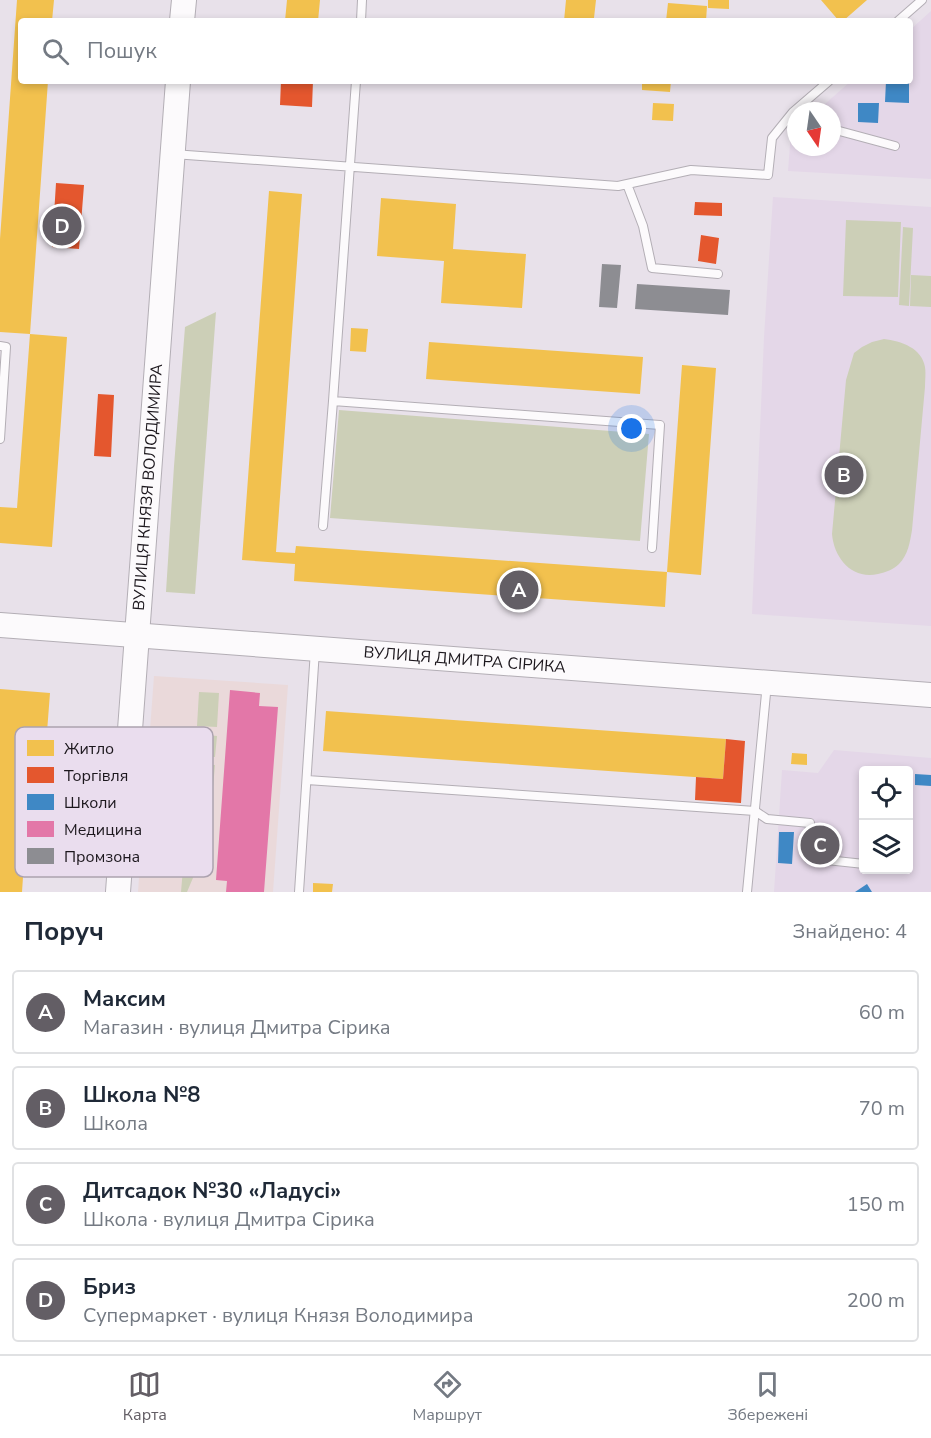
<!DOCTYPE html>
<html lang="uk">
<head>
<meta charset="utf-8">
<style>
	:root { --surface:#fff; --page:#f2f2f3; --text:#1f2937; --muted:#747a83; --line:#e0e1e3; --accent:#635e65 }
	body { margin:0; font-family:"Nunito Sans",sans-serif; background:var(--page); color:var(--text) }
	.controls { position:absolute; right:18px; bottom:18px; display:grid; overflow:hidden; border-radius:6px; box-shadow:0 3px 9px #0003 }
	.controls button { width:54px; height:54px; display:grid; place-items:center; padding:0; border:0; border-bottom:2px solid var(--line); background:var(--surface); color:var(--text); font:30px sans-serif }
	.compass { position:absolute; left:787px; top:102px; width:54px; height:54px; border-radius:50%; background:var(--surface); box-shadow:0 3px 9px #0003; rotate:167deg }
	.you { position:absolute; left:632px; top:429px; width:21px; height:21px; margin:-15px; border:4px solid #fff; border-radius:50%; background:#1a73e8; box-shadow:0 0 0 9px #1a73e833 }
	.badge { display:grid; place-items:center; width:39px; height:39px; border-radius:50%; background:var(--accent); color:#fff; font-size:20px; font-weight:700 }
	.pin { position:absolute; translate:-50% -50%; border:3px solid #fff; box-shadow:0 2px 6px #0006 }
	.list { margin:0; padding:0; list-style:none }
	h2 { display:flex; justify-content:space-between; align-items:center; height:78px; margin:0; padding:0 24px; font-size:26px }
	h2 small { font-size:20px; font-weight:400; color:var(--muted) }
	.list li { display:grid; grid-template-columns:39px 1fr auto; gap:18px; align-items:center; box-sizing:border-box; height:84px; margin:0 12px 12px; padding:0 12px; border:2px solid var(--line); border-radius:6px }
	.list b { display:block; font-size:22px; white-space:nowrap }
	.list p { margin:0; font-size:20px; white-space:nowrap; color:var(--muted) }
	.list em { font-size:20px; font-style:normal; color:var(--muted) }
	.icon { flex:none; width:33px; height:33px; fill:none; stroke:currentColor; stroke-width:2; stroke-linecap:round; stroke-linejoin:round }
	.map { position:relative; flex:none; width:931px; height:892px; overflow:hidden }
	.search { position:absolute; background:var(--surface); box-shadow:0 3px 9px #0003; left:18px; right:18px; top:18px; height:66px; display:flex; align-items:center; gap:15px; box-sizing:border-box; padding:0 21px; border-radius:6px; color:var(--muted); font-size:22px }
	.sheet { height:462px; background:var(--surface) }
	nav { display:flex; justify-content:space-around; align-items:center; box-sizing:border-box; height:84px; border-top:2px solid var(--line); background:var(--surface); font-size:16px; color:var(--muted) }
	nav a { display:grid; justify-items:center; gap:3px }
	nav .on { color:var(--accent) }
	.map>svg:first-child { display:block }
	.built { fill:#e4d7e8; fill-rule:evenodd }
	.medical { fill:#ead9da }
	.green { fill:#cccfb7 }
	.homes { fill:#f2c14e }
	.shops { fill:#e4572e }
	.schools { fill:#3f88c5 }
	.health { fill:#e377a8 }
	.industry { fill:#8d8d92 }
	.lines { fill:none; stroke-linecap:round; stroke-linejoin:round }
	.lane-casing { stroke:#b3aeb5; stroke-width:10 }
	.secondary-casing { stroke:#b3aeb5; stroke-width:26 }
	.lane { stroke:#fcfafc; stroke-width:8 }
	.secondary { stroke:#fcfafc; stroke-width:24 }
	.labels { text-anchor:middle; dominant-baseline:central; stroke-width:6; stroke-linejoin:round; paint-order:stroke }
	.street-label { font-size:16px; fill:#1c171d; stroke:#eaddee }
	.key { fill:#eaddee; stroke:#aca2af; stroke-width:1.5 }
	.key-label { font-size:16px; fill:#1c171d }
</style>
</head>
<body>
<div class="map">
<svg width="931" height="892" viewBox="0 0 931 892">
	<rect width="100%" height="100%" fill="#e8e1ea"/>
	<path class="built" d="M931 11V179L788 171 791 132 796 128V147H832V111H817L851 81H910V30Z
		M773 197 931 207V626L752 614 764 337Z
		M834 750 931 758V892H774L782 770 818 773ZM864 770H908V870H864Z"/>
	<path class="medical" d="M154 676 288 685 273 892H138Z"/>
	<path class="green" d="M846 220 901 222 898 297 843 296Z
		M903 227 913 228 909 306 899 305Z
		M911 275 931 276V307L910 306Z
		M216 312 195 594 166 592 174 466 185 327Z
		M884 339C901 341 922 348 925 367 926 373 925 381 925 387L912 530C910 542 908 555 899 564 893 570 886 572 878 574 852 580 834 558 832 534L846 380 854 353 862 347 872 342Z
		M339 410 649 434 640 541 330 518Z
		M199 692 219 693 217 727 197 726Z
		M196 734 217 736 215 757 194 756Z
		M193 764 215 765 213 787 191 785Z
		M186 833 200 834 198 866 187 892H181Z"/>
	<path class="homes" d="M17 0H54L52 21H21V81H48L30 334 67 337 52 547 0 543V507L17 508 30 334 0 332V239Z
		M287 0H320L318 21H285Z
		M566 0H596L594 18 613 19V21H564Z
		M708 0H729V9L708 8Z
		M821 0H867L843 21H839Z
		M668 3 707 6 706 21H666Z
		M642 81H671L670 92 642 90Z
		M653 103 674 104 673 121 652 120Z
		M269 191 302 194 276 552 295 553 296 546 667 572 665 607 294 581 295 564 242 560Z
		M381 198 456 204 453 249 526 254 522 308 441 303 444 261 377 256Z
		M351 328 368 329 366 352 350 351Z
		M429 342 643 357 640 394 426 379Z
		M682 365 716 368 701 575 667 572Z
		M0 689 50 693 47 732 33 731 28 808 42 809 40 849 25 847 22 892H0Z
		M326 711 726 739 723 779 323 751Z
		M792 753 807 754V765L791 764Z
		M313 883 333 884 332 892H313Z"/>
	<path class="shops" d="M281 81H313L312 107 280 105Z
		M56 183 84 185 79 249 52 247Z
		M695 202 722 203V216L694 215Z
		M701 235 719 238 716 264 698 261Z
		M98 394 114 395 111 457 94 456Z
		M726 739 745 741 741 803 695 800 696 777 723 779Z"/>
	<path class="schools" d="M886 81H909V103L885 102Z
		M858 103H879L878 123 858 122Z
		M915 774 931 775V786L915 785Z
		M779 832H794L792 864 778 863Z
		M867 884 872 892H855Z"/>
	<path class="health" d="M230 690 260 693 259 706 278 707 264 892H226L227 881 216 880Z"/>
	<path class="industry" d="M602 264 621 265 617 308 599 307Z
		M637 284 730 290 728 315 635 309Z"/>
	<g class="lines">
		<defs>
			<path id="lane" d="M361 21 362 0
				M898 21 922 0
				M356 81 333 401 660 425 652 548
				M832 129 895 146
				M173 154 618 186 691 170 768 175 772 138 793 112 829 81
				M627 184 643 226 652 268 718 274
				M0 346 6 347 0 439
				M323 526 333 401
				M307 780 755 811 767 819 810 823 808 858 864 864
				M299 892 315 650
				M747 892 767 683"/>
			<g id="secondary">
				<path d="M182 21 184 0"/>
				<path id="s1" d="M0 625 931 695"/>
				<path id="s2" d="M118 892 178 81"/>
			</g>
		</defs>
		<use href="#lane" class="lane-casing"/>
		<use href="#secondary" class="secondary-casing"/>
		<use href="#lane" class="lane"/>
		<use href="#secondary" class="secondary"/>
	</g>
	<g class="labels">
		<g class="street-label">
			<text stroke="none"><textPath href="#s2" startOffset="406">ВУЛИЦЯ КНЯЗЯ ВОЛОДИМИРА</textPath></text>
			<text stroke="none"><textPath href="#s1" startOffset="466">ВУЛИЦЯ ДМИТРА СІРИКА</textPath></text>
		</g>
	</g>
	<rect x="15" y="727" width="198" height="150" rx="9" class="key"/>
	<rect x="27" y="740" width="27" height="16" fill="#f2c14e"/>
	<rect x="27" y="767" width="27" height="16" fill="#e4572e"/>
	<rect x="27" y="794" width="27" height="16" fill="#3f88c5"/>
	<rect x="27" y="821" width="27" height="16" fill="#e377a8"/>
	<rect x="27" y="848" width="27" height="16" fill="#8d8d92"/>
	<g class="key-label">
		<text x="64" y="754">Житло</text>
		<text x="64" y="781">Торгівля</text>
		<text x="64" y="808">Школи</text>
		<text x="64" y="835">Медицина</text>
		<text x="64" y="862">Промзона</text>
	</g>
</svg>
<div class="controls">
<button><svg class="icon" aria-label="locate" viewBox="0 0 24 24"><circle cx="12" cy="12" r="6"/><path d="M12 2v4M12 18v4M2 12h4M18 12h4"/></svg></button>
<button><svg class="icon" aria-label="layers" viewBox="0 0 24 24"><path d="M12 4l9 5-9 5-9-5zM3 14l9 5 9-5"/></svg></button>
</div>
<svg class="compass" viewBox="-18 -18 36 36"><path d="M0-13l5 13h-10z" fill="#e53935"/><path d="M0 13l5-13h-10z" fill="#747a83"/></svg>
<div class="you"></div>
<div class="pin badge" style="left:519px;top:590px">A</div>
<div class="pin badge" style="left:844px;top:475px">B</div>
<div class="pin badge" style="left:820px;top:845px">C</div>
<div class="pin badge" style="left:62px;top:226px">D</div>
<div class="search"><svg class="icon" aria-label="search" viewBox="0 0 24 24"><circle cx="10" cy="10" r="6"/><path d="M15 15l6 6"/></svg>Пошук</div>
</div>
<section class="sheet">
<h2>Поруч<small>Знайдено: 4</small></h2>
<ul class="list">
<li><span class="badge">A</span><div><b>Максим</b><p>Магазин · вулиця Дмитра Сірика</p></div><em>60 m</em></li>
<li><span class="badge">B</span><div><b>Школа №8</b><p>Школа</p></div><em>70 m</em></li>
<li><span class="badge">C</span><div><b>Дитсадок №30 «Ладусі»</b><p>Школа · вулиця Дмитра Сірика</p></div><em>150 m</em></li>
<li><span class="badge">D</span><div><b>Бриз</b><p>Супермаркет · вулиця Князя Володимира</p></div><em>200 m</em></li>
</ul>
</section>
<nav>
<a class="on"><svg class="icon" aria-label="map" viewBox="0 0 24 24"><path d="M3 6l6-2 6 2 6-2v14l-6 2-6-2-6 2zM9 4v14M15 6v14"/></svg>Карта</a>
<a><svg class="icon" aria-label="directions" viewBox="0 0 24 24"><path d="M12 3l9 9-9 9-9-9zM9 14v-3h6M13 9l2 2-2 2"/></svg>Маршрут</a>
<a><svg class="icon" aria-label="saved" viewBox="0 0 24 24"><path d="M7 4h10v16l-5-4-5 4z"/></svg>Збережені</a>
</nav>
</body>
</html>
